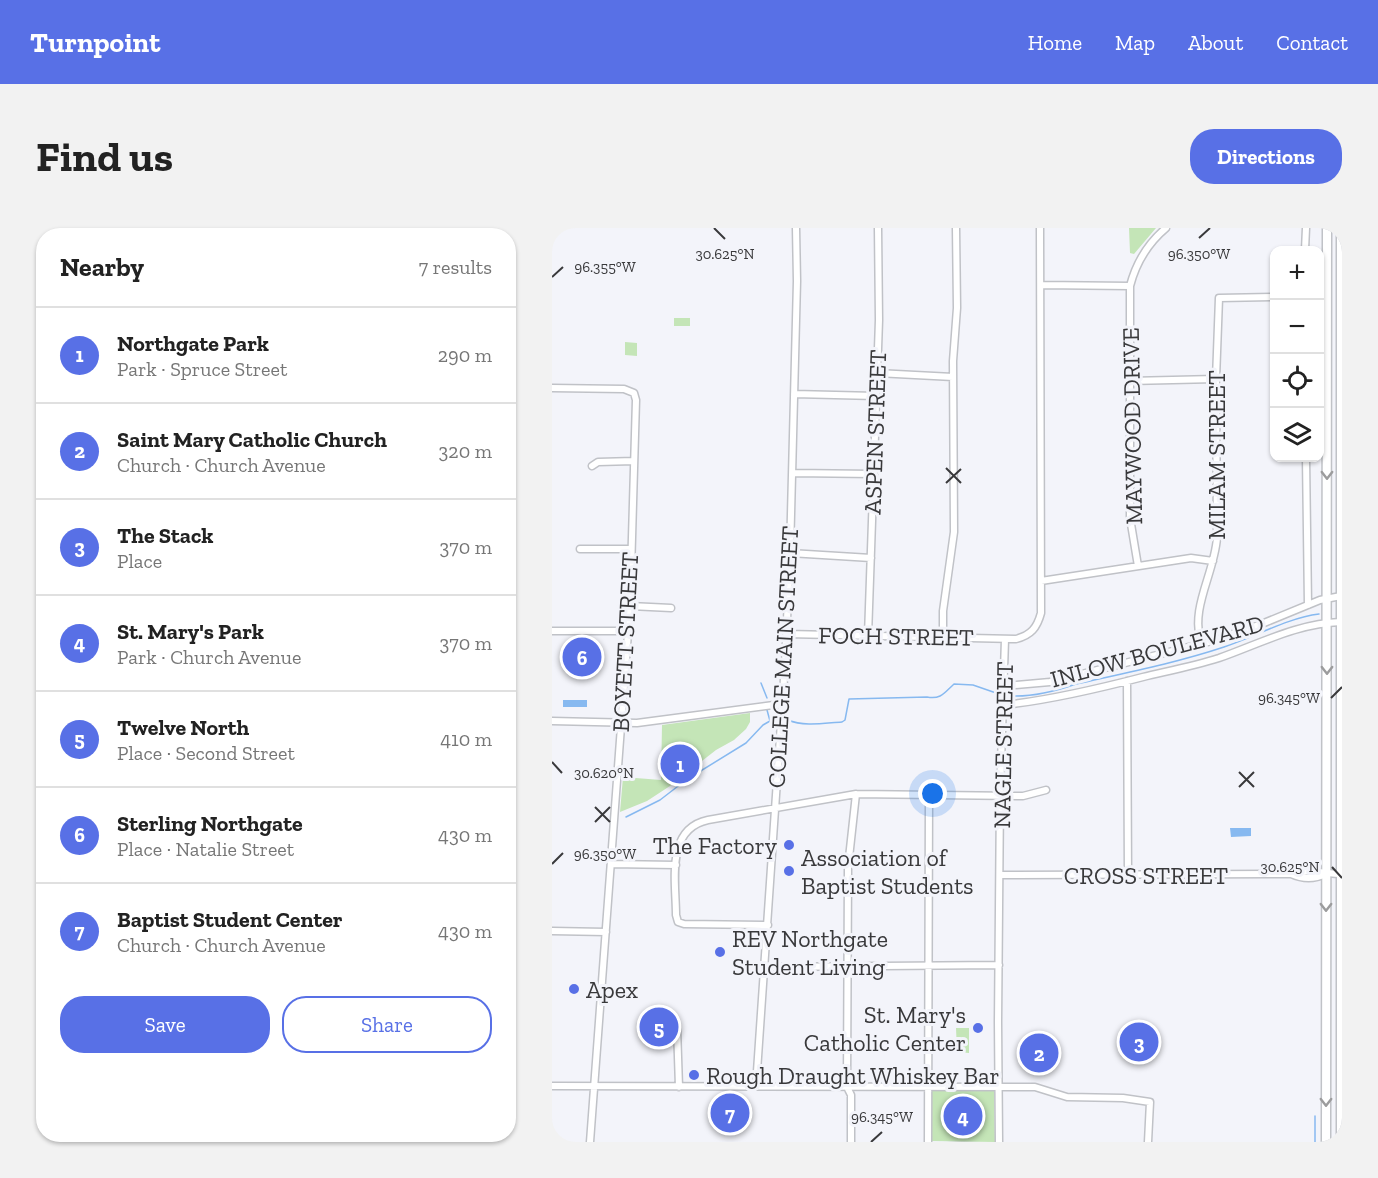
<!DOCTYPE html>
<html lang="en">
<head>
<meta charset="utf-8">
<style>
	:root { --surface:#fff; --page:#f2f2f2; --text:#222; --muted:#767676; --line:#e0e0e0; --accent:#5870e6 }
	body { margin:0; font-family:"Zilla Slab",serif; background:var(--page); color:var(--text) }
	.controls { position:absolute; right:18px; top:18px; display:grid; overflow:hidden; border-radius:12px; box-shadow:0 2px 4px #0004 }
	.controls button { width:54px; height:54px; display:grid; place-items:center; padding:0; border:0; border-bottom:2px solid var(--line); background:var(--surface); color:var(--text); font:30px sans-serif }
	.you { position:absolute; left:381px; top:566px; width:21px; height:21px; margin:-15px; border:4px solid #fff; border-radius:50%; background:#1a73e8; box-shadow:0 0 0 9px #1a73e833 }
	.badge { display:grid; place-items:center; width:39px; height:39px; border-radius:50%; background:var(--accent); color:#fff; font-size:20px; font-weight:700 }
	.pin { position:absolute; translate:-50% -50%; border:3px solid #fff; box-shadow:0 2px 6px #0006 }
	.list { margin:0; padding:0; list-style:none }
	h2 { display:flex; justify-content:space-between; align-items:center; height:78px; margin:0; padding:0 24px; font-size:26px }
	h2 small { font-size:20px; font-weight:400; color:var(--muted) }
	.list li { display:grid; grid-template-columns:39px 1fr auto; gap:18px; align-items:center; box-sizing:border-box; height:96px; padding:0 24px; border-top:2px solid var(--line) }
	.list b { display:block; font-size:22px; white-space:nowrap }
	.list p { margin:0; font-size:20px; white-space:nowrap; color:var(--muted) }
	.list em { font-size:20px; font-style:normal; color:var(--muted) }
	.actions { display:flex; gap:12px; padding:18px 24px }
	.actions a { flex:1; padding:14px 0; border:2px solid var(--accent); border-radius:24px; text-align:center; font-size:21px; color:var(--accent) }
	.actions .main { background:var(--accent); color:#fff }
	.icon { flex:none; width:33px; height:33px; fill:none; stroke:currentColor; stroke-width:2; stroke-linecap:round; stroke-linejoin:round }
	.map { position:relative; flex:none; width:790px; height:914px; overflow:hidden; border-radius:24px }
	header { display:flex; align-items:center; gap:36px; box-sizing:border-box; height:84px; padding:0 30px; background:var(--accent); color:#fff }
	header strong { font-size:28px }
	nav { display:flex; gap:33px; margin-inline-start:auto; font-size:21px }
	.intro { display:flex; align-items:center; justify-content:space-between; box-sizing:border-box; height:144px; padding:0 36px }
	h1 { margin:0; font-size:42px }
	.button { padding:15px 27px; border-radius:24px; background:var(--accent); color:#fff; font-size:21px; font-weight:700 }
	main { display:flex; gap:36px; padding:0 36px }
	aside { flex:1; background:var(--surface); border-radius:24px; box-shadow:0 2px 4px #0004 }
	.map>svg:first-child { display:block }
	.green { fill:#c4e5b7 }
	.water { fill:#87b9f0 }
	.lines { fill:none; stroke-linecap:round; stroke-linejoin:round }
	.stream { stroke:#87b9f0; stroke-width:1.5 }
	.street-casing { stroke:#c0c2c7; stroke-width:9 }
	.secondary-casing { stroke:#c0c2c7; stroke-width:11 }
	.street { stroke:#fff; stroke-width:6 }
	.secondary { stroke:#fff; stroke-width:8 }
	.oneway { stroke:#9c9c9d }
	.ticks { fill:none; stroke:#39393b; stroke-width:2 }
	.poi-dot { fill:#5870e6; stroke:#f3f4fa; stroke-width:2 }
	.labels { text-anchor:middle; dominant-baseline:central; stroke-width:6; stroke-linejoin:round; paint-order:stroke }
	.street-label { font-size:24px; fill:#39393b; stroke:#f3f4fa }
	.poi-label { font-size:24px; fill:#39393b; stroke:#f3f4fa; text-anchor:start }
	.ticks-label { font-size:15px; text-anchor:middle; fill:#39393b; stroke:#f3f4fa; stroke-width:6; stroke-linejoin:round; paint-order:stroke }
</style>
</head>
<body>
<header>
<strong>Turnpoint</strong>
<nav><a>Home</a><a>Map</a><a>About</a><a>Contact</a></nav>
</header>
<div class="intro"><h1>Find us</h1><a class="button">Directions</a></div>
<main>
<aside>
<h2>Nearby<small>7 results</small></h2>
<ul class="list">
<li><span class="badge">1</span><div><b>Northgate Park</b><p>Park · Spruce Street</p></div><em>290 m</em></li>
<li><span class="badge">2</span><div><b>Saint Mary Catholic Church</b><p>Church · Church Avenue</p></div><em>320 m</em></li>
<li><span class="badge">3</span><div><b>The Stack</b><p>Place</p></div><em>370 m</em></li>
<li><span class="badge">4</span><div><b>St. Mary's Park</b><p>Park · Church Avenue</p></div><em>370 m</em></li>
<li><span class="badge">5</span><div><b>Twelve North</b><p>Place · Second Street</p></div><em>410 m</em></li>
<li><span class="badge">6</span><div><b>Sterling Northgate</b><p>Place · Natalie Street</p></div><em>430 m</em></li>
<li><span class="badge">7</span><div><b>Baptist Student Center</b><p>Church · Church Avenue</p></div><em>430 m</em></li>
</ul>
<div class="actions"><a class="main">Save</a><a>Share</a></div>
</aside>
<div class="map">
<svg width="790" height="914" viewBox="0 0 790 914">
	<rect width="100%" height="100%" fill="#f3f4fa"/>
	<path class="green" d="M577 0H604L582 26 578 25Z
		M122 90H138V98H122Z
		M73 114 85 115V128L73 127Z
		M198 485V494L194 501 182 512 164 522 118 558 95 573 68 584 71 549 109 552 110 497Z
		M404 800H417V825L405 824Z
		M442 862 443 914 378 913 380 863Z"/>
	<path class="water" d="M11 472H35V479H11Z
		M678 600H699V608L679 609Z"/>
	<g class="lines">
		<path class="stream" d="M209 455 215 470
			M459 468C481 469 504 463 524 456 573 445 624 435 672 419 703 409 735 390 767 386
			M236 492C252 499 273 495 290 494L293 492 297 471 375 469C389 472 393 464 402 456L421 457 447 466
			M74 589 108 572 134 552 194 515 211 497 218 493 215 482
			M763 888V914"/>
		<defs>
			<path id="street" d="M753 22 754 0
				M489 57 578 58
				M325 145 401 149
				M577 153 664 151
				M0 160 72 161 82 165 84 172 78 378 38 914
				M242 166 324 168
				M754 230 756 377
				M40 238 46 234 82 233
				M241 245 322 246
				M28 321H79
				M238 325 319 330
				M586 338 578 290V58C584 35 595 16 614 0
				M489 353 639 330 661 333
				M78 378 119 380
				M0 403H75
				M235 406 464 411C479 407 485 400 489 385L488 0
				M316 408 327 92 326 0
				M391 410V383L402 304 401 133 405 80 404 0
				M649 416C638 379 662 347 665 310L664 151 667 70 722 69
				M575 453 576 647
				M452 458 498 454 664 412 712 395 768 372 789 368
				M452 477C499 472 545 461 591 449 616 443 642 438 667 430 707 416 746 395 789 394
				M0 493 85 495 229 476
				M59 636 124 637
				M739 646C750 651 763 651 774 646
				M449 647 739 646C754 640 773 646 790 646
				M216 697 132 696 126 694 124 687C124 654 113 601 156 592L304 566 471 568 494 562
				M0 703 54 704
				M213 739 447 737
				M125 799 127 859
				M0 858 483 859 515 869 571 870 598 874 596 914
				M204 858 233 436 238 325 245 53 244 0
				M299 914V867L295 859 296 639 304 566
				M376 914 377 566
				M447 914 446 794 448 567 453 411"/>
			<path id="secondary" d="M774 914 775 0
				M789 914V0"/>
		</defs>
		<use href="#street" class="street-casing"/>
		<use href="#secondary" class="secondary-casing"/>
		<use href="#street" class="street"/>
		<use href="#secondary" class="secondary"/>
	</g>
	<defs><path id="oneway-chevron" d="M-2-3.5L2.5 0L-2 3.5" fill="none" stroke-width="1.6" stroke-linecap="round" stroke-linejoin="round" transform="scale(1.5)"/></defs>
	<g class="oneway">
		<use href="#oneway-chevron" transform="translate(775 247) rotate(90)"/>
		<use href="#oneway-chevron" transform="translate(775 442) rotate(90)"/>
		<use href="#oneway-chevron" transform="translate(774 679) rotate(90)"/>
		<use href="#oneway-chevron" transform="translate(774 874) rotate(90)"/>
	</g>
	<path class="ticks" d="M162 0 173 11M647 10 658 0M0 49 11 39M394 240 409 255M394 255 409 241M779 470 790 459M0 534 10 545M687 544 702 559M687 559 702 544M43 579 58 594M43 594 58 579M0 636 11 625M780 639 790 650M319 914 330 904"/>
	<g class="poi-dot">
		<circle cx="237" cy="617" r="6"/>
		<circle cx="237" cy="643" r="6"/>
		<circle cx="168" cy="724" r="6"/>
		<circle cx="22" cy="761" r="6"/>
		<circle cx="426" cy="800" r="6"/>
		<circle cx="142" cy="847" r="6"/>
	</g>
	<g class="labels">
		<g class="street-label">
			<text transform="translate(580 198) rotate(-91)">MAYWOOD DRIVE</text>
			<text transform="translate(323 204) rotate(-88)">ASPEN STREET</text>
			<text transform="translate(664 227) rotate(-90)">MILAM STREET</text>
			<text transform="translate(344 408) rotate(1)">FOCH STREET</text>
			<text transform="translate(73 414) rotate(-87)">BOYETT STREET</text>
			<text transform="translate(605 423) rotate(-15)">INLOW BOULEVARD</text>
			<text transform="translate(231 429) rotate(-87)">COLLEGE MAIN STREET</text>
			<text transform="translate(451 517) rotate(-89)">NAGLE STREET</text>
			<text x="594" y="647">CROSS STREET</text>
		</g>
		<g class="poi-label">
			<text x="225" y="617" text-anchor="end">The Factory</text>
			<text x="249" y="629">Association of<tspan x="249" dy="28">Baptist Students</tspan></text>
			<text x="180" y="710">REV Northgate<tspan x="180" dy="28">Student Living</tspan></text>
			<text x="34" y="761">Apex</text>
			<text x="414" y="786" text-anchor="end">St. Mary's<tspan x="414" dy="28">Catholic Center</tspan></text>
			<text x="154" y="847">Rough Draught Whiskey Bar</text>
		</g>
	</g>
	<g class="ticks-label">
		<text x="647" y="31">96.350°W</text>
		<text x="173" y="31">30.625°N</text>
		<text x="53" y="44">96.355°W</text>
		<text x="737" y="475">96.345°W</text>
		<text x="52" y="550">30.620°N</text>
		<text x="53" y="631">96.350°W</text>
		<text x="738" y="644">30.625°N</text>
		<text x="330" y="894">96.345°W</text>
	</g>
</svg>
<div class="controls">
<button>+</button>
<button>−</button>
<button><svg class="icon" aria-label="locate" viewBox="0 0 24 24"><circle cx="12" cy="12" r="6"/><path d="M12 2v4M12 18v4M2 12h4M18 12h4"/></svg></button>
<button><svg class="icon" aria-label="layers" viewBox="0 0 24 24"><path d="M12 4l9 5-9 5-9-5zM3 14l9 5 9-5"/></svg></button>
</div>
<div class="you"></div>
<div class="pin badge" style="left:128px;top:536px">1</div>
<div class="pin badge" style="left:487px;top:825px">2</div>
<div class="pin badge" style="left:587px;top:814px">3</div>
<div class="pin badge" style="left:411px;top:888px">4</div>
<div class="pin badge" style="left:107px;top:799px">5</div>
<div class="pin badge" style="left:30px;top:429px">6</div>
<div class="pin badge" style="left:178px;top:885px">7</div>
</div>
</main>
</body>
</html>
